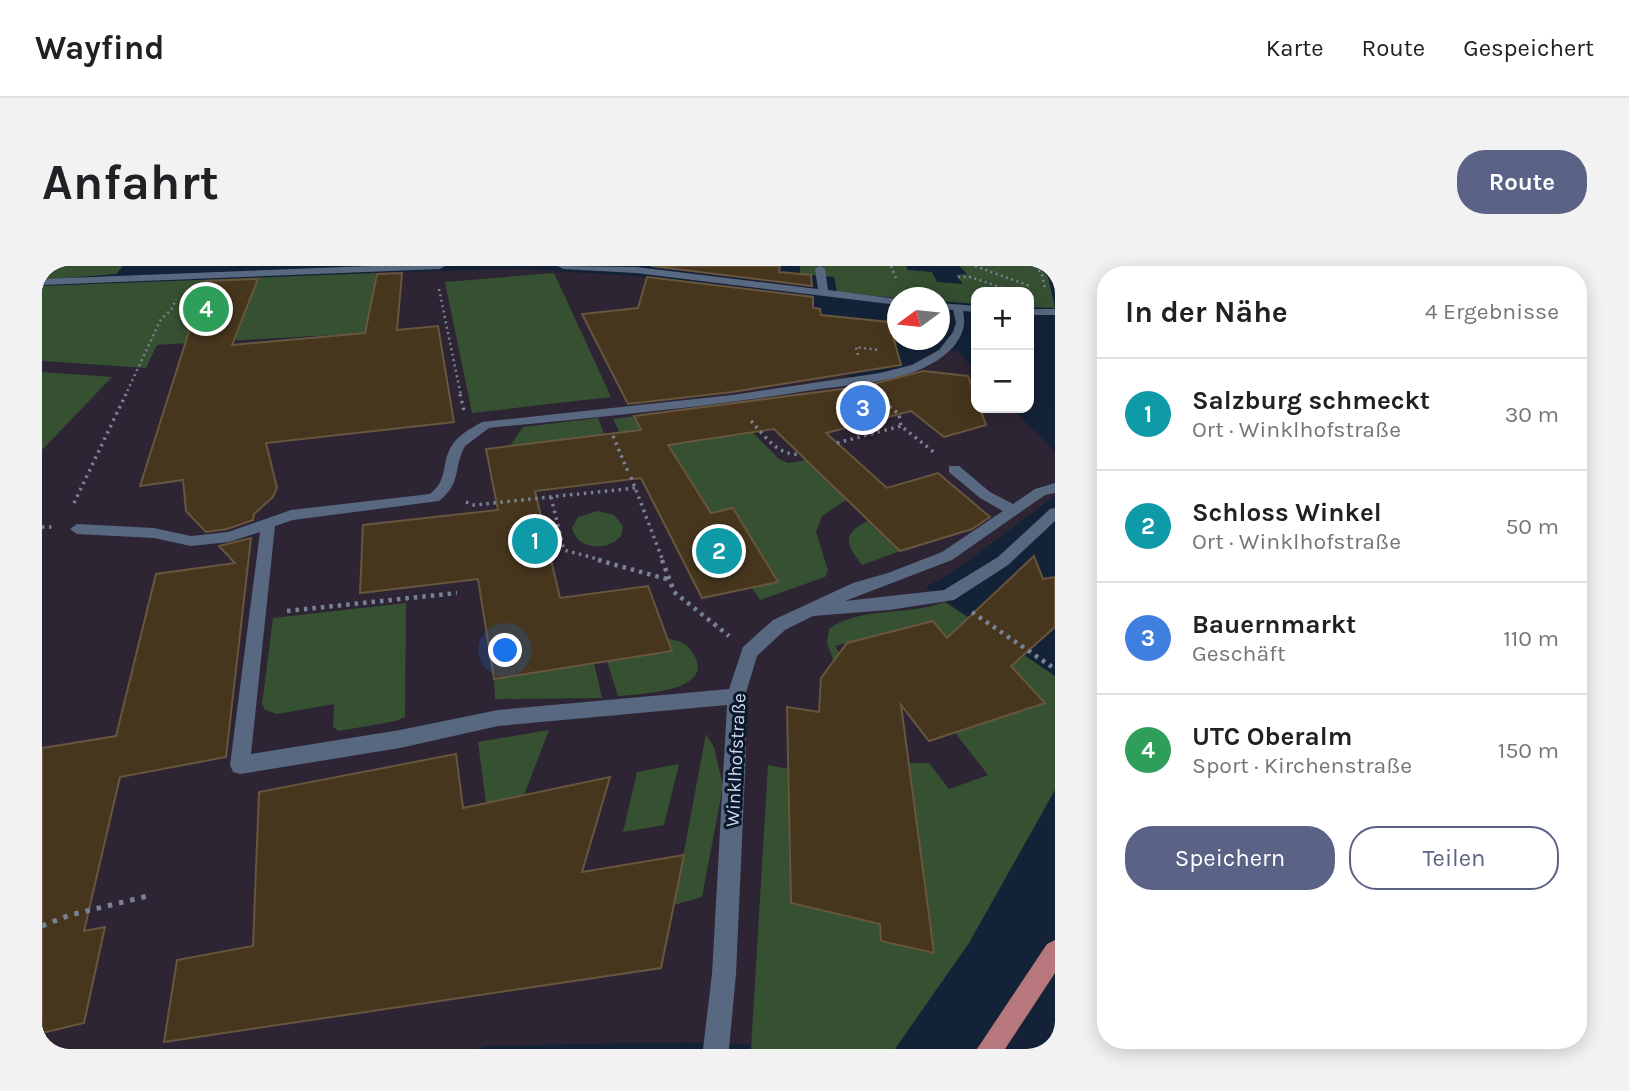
<!DOCTYPE html>
<html lang="de">
<head>
<meta charset="utf-8">
<style>
	:root { --surface:#fff; --page:#f2f2f2; --text:#202124; --muted:#757577; --line:#e0e0e0; --accent:#5a6286 }
	body { margin:0; font-family:Karla,sans-serif; background:var(--page); color:var(--text) }
	.controls { position:absolute; right:21px; top:21px; display:grid; overflow:hidden; border-radius:14px; box-shadow:0 4px 18px #0003 }
	.controls button { width:63px; height:63px; display:grid; place-items:center; padding:0; border:0; border-bottom:2px solid var(--line); background:var(--surface); color:var(--text); font:35px sans-serif }
	.compass { position:absolute; left:845px; top:21px; width:63px; height:63px; border-radius:50%; background:var(--surface); box-shadow:0 4px 18px #0003; rotate:255deg }
	.you { position:absolute; left:464px; top:385px; width:24px; height:24px; margin:-18px; border:5px solid #fff; border-radius:50%; background:#1a73e8; box-shadow:0 0 0 10px #1a73e833 }
	.badge { display:grid; place-items:center; width:46px; height:46px; border-radius:50%; background:var(--accent); color:#fff; font-size:23px; font-weight:700 }
	.pin { position:absolute; translate:-50% -50%; border:4px solid #fff; box-shadow:0 2px 7px #0006 }
	.list { margin:0; padding:0; list-style:none }
	h2 { display:flex; justify-content:space-between; align-items:center; height:91px; margin:0; padding:0 28px; font-size:30px }
	h2 small { font-size:23px; font-weight:400; color:var(--muted) }
	.list li { display:grid; grid-template-columns:46px 1fr auto; gap:21px; align-items:center; box-sizing:border-box; height:112px; padding:0 28px; border-top:2px solid var(--line) }
	.list b { display:block; font-size:26px; white-space:nowrap }
	.list p { margin:0; font-size:23px; white-space:nowrap; color:var(--muted) }
	.list em { font-size:23px; font-style:normal; color:var(--muted) }
	.actions { display:flex; gap:14px; padding:21px 28px }
	.actions a { flex:1; padding:16px 0; border:2px solid var(--accent); border-radius:28px; text-align:center; font-size:24px; color:var(--accent) }
	.actions .main { background:var(--accent); color:#fff }
	.map { position:relative; flex:none; width:1013px; height:783px; overflow:hidden; border-radius:28px }
	header { display:flex; align-items:center; gap:42px; box-sizing:border-box; height:98px; padding:0 35px; background:var(--surface); border-bottom:2px solid var(--line) }
	header strong { font-size:33px }
	nav { display:flex; gap:38px; margin-inline-start:auto; font-size:24px }
	.intro { display:flex; align-items:center; justify-content:space-between; box-sizing:border-box; height:168px; padding:0 42px }
	h1 { margin:0; font-size:49px }
	.button { padding:18px 32px; border-radius:28px; background:var(--accent); color:#fff; font-size:24px; font-weight:700 }
	main { display:flex; gap:42px; padding:0 42px }
	aside { flex:1; background:var(--surface); border-radius:28px; box-shadow:0 4px 18px #0003 }
	.map>svg:first-child { display:block }
	.education { fill:#2e2534 }
	.green { fill:#365032 }
	.building { fill:#47361e; stroke:#68553d; stroke-width:2 }
	.lines { fill:none; stroke-linecap:round; stroke-linejoin:round }
	.path-far3 { stroke:#778294; stroke-width:2.5; stroke-dasharray:2 3.5; stroke-linecap:butt }
	.path-far2 { stroke:#778294; stroke-width:3.5; stroke-dasharray:2.5 4.5; stroke-linecap:butt }
	.path-far1 { stroke:#778294; stroke-width:4.5; stroke-dasharray:3.5 5; stroke-linecap:butt }
	.path { stroke:#778294; stroke-width:5; stroke-dasharray:4.5 7; stroke-linecap:butt }
	.minor { fill:#576880; fill-rule:evenodd }
	.major { fill:#b8777d; fill-rule:evenodd }
	.labels { text-anchor:middle; dominant-baseline:central; stroke-width:6; stroke-linejoin:round; paint-order:stroke }
	.street-label { font-size:19px; fill:#d1dae8; stroke:#0b182c }
</style>
</head>
<body>
<header>
<strong>Wayfind</strong>
<nav><a>Karte</a><a>Route</a><a>Gespeichert</a></nav>
</header>
<div class="intro"><h1>Anfahrt</h1><a class="button">Route</a></div>
<main>
<div class="map">
<svg width="1013" height="783" viewBox="0 0 1013 783">
	<rect width="100%" height="100%" fill="#142237"/>
	<path class="education" d="M479 3 592 10 728 26 789 108 818 112 847 106 878 95 897 83 915 85 934 105V142H970L1013 186V230L910 307 883 321 1013 410V524L927 677 747 783 740 780 645 776 444 780 436 783H0V95L104 102 115 79 324 67 334 7Z"/>
	<path class="green" d="M0 0H81L74 8 0 14Z
		M758 0H864L866 4 890 6 895 16 921 18 914 9 925 8 917 0H998L1006 11 1013 42 987 41V26H934V38L898 35V32H855L795 26 792 11 758 8Z
		M334 7 324 67 115 79 104 102 0 95V20Z
		M512 7 569 131 430 147 403 16Z
		M0 106 70 111 0 184Z
		M677 139 688 144 737 193 746 197 765 194 805 233 780 250 774 266 786 304 783 311 718 334 710 322 736 316 691 242 669 247 597 206 571 153Z
		M556 152 562 168 468 180 481 161Z
		M555 245 572 249 581 260 579 270C566 285 536 285 530 262L536 251Z
		M826 255 858 285 820 299C803 277 800 268 826 255Z
		M903 336 1013 410V524L927 677 853 783H709L726 499 747 503 749 637 838 658 839 675 892 686 867 497H887L907 523 946 509 906 458 917 385 890 355 793 380 801 392 792 396 785 377 787 363C819 340 867 350 903 336Z
		M364 337 363 451 354 455 297 465 291 461 292 438 235 448 223 444 220 438 231 352Z
		M625 373C638 374 646 378 652 389 674 426 595 428 576 430L565 395 629 385Z
		M552 397 560 432 453 433 452 413Z
		M507 464 482 529 444 537 436 476Z
		M664 468 672 481 681 520 660 631 632 639Z
		M637 498 622 559 581 566 595 506Z"/>
	<path class="building" d="M609 0H738L737 6 769 9 770 20Z
		M360 7 355 64 396 60 412 156 224 177 235 222 231 231 212 248 211 254 185 263 164 266 144 245 141 214 98 220 163 15 216 13 190 79 323 67 335 8Z
		M605 11 771 31V42L778 43 779 49 847 56 859 99 690 126 586 138 540 48 596 42Z
		M881 105 926 110 934 132V142H938L944 159 902 171 869 145 784 167 845 222 896 207 948 251 930 263 858 285 732 163 626 179 669 247 691 242 736 316 660 332 599 212 493 225 518 332 606 320 630 385 452 413 436 313 318 327 321 259 456 244 444 183 599 164 592 150 823 120Z
		M209 272 184 491 78 511 42 665 63 661 42 757 0 767V482L74 470 114 308 193 297 177 280Z
		M992 290 1001 313 1013 311V361L969 400 1003 437 887 475 859 439 892 687 839 675 838 658 749 637 745 441 777 446 779 412 805 377 891 355 905 372Z
		M414 488 421 542 568 511 540 606 642 589 619 702 122 776 135 694 211 680 217 526Z"/>
	<g class="lines">
		<path class="path-far3" d="M849 0 854 12
			M933 0 988 20
			M993 0 1000 8 1003 23
			M916 11H928L973 26
			M397 23 419 130
			M851 57 856 73
			M816 89 814 81 836 84
			M83 130 119 53 129 44 134 33"/>
		<path class="path-far2" d="M418 128 422 145
			M842 136 857 148 859 160 893 187
			M709 155C723 170 736 191 759 188
			M571 170 587 208
			M795 177 859 160
			M589 211 621 295
			M509 231 522 284 563 295
			M424 236 432 239 593 222
			M32 237 84 128
			M0 261H10"/>
		<path class="path-far1" d="M556 294 628 314
			M620 294 631 323
			M632 326 687 370
			M245 345 415 327
			M930 346 1013 403"/>
		<path class="path" d="M0 660 28 649 110 629"/>
		<path class="minor" d="M328 0H403L398 3 0 19V13Z
			M516 0 594 1 776 23 773 3 778 0 783 3 786 24 856 33V39L594 7 521 3Z
			M898 37 934 40V46L921 45C928 73 902 93 879 103 844 118 801 119 764 125 659 142 553 151 447 162L423 180C411 202 420 217 397 235L251 254 233 260 209 488 358 464 456 444 687 423 701 381 731 354 811 317 846 307 900 286 961 245 938 232 907 206V200H917L948 226 971 238 993 223 1013 217V227L1003 229 910 294 803 335 902 324 956 291 1008 243 1013 242V255L966 299 912 334 847 344 771 350 743 364 715 390 703 430 704 485 694 708 687 783H661L670 708 685 439 456 460 358 482 198 508 191 506 188 499 218 266 187 276 149 280 112 272 35 268 28 263 35 258 112 262 149 270 186 266 249 244 388 228C404 215 400 204 406 187 412 171 426 164 440 156L690 129 838 107 870 99 897 84 911 66 914 57 911 44 898 43Z
			M987 43H1013V49H987Z"/>
		<path class="major" d="M1013 674V707L963 783H935L1005 678Z"/>
	</g>
	<g class="labels">
		<g class="street-label">
			<text transform="translate(694 494) rotate(-87)">Winklhofstraße</text>
		</g>
	</g>
</svg>
<div class="controls">
<button>+</button>
<button>−</button>
</div>
<svg class="compass" viewBox="-18 -18 36 36"><path d="M0-13l5 13h-10z" fill="#e53935"/><path d="M0 13l5-13h-10z" fill="#757577"/></svg>
<div class="you"></div>
<div class="pin badge" style="left:493px;top:275px;background:#0f9aa8">1</div>
<div class="pin badge" style="left:677px;top:285px;background:#0f9aa8">2</div>
<div class="pin badge" style="left:821px;top:142px;background:#3f7fe0">3</div>
<div class="pin badge" style="left:164px;top:43px;background:#2e9e5b">4</div>
</div>
<aside>
<h2>In der Nähe<small>4 Ergebnisse</small></h2>
<ul class="list">
<li><span class="badge" style="background:#0f9aa8">1</span><div><b>Salzburg schmeckt</b><p>Ort · Winklhofstraße</p></div><em>30 m</em></li>
<li><span class="badge" style="background:#0f9aa8">2</span><div><b>Schloss Winkel</b><p>Ort · Winklhofstraße</p></div><em>50 m</em></li>
<li><span class="badge" style="background:#3f7fe0">3</span><div><b>Bauernmarkt</b><p>Geschäft</p></div><em>110 m</em></li>
<li><span class="badge" style="background:#2e9e5b">4</span><div><b>UTC Oberalm</b><p>Sport · Kirchenstraße</p></div><em>150 m</em></li>
</ul>
<div class="actions"><a class="main">Speichern</a><a>Teilen</a></div>
</aside>
</main>
</body>
</html>
